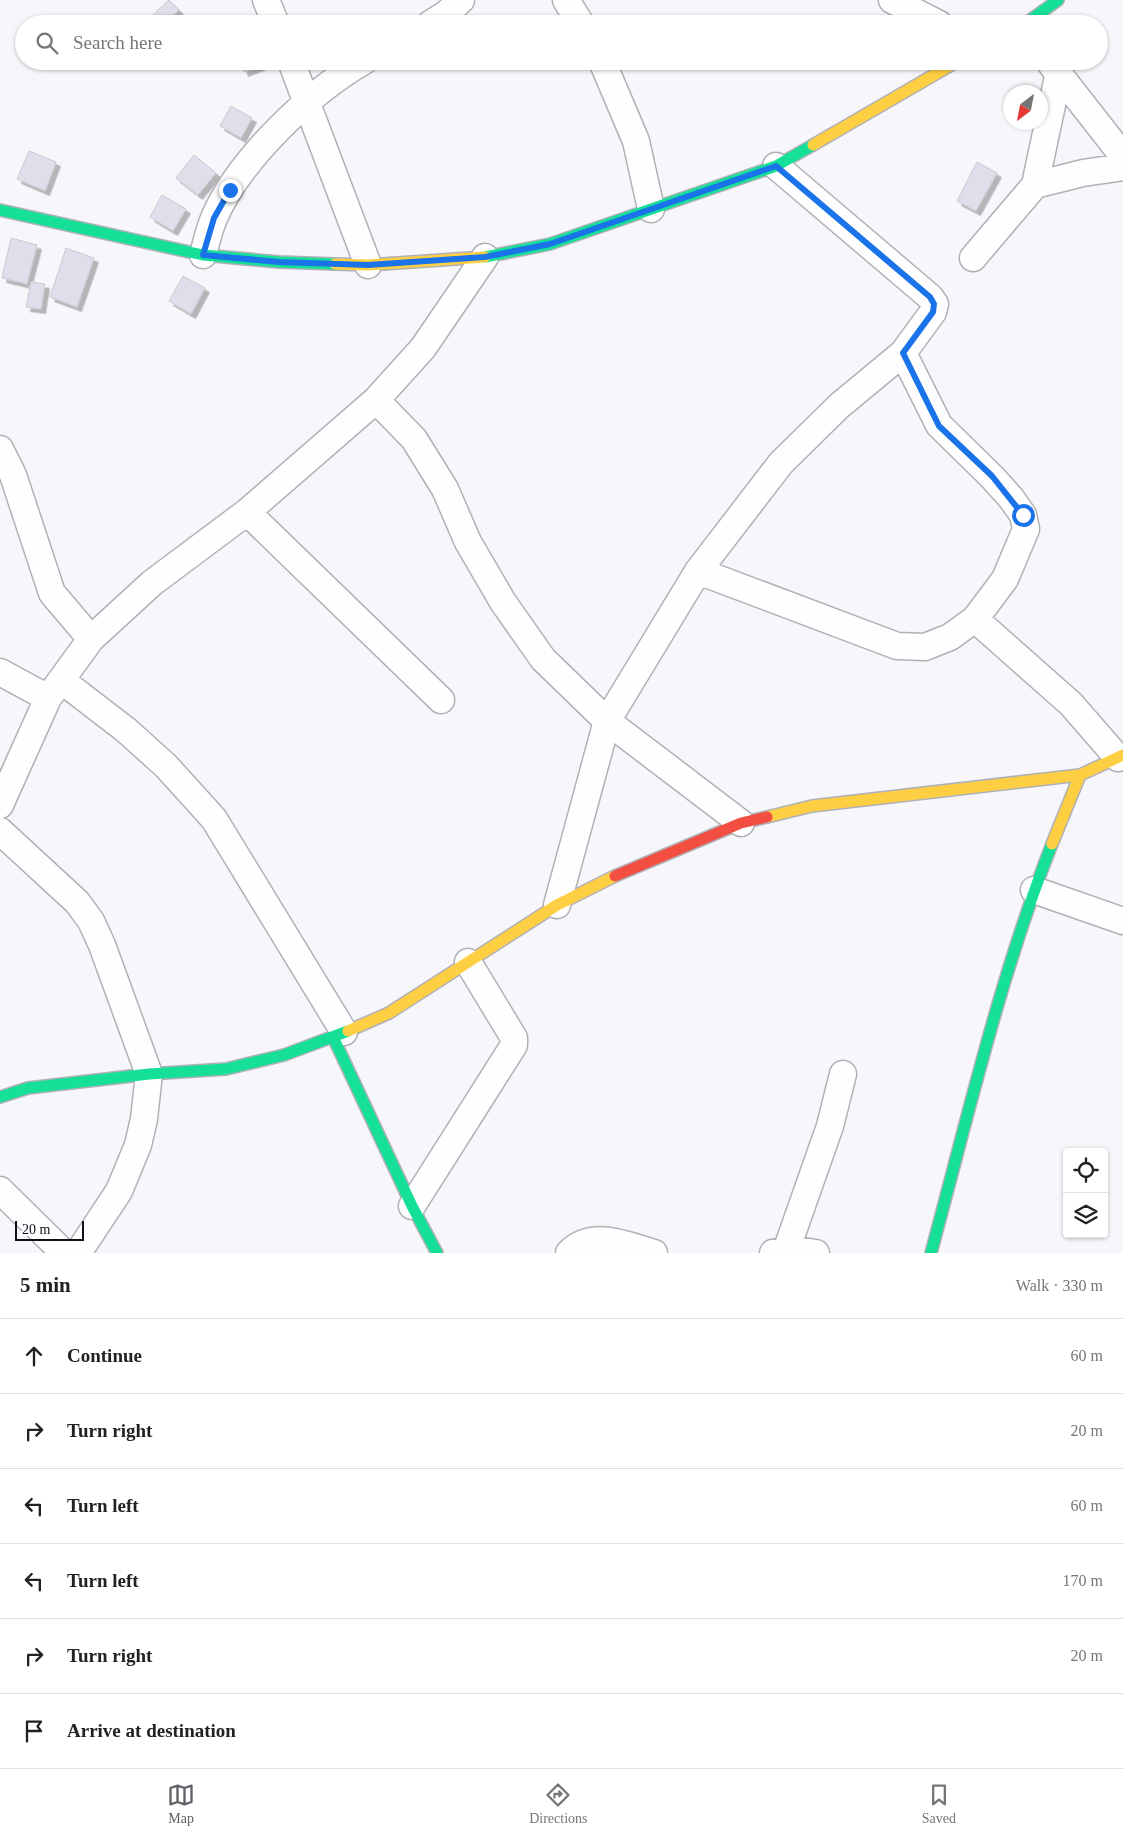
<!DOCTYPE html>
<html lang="en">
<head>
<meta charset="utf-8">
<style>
	:root { --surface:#fff; --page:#f6f6f6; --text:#222; --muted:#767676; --line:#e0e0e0; --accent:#606067 }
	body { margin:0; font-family:"Times New Roman",serif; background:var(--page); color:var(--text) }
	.controls { position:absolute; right:15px; bottom:15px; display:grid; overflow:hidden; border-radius:5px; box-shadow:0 1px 4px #0004 }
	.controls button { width:45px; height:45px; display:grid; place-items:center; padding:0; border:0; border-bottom:1px solid var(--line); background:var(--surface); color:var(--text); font:25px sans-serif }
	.compass { position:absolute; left:1003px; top:85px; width:45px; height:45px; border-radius:50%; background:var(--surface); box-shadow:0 1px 4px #0004; rotate:212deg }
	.scale { position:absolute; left:15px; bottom:12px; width:69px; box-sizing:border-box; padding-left:5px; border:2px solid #0e0f18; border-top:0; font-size:14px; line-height:18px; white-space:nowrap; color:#0e0f18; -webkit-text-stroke:4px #fff; paint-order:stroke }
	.stop { position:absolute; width:15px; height:15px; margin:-11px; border:4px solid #1a73e8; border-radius:50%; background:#fff }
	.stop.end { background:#1a73e8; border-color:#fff; box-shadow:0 1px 5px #0008 }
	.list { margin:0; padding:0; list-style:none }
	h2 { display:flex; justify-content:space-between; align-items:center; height:65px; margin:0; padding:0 20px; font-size:21px }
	h2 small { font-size:16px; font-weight:400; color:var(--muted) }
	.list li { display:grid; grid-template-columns:32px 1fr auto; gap:15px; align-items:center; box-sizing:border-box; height:75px; padding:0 20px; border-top:1px solid var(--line) }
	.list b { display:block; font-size:19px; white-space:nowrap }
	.list em { font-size:16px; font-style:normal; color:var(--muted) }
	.icon { flex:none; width:28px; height:28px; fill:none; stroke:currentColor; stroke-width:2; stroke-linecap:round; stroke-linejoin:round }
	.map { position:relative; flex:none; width:1123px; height:1253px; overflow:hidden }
	.search { position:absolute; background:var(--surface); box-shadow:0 1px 4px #0004; left:15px; right:15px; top:15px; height:55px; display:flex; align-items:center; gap:12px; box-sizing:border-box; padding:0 18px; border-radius:28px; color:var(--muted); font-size:19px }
	.sheet { height:515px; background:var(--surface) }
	nav { display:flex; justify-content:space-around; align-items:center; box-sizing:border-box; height:70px; border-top:1px solid var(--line); background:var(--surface); font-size:14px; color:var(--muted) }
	nav a { display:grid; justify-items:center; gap:2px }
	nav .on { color:var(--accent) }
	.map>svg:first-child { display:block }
	.building { fill:#dfdfeb; stroke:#c9c9d0; filter:url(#shadow) }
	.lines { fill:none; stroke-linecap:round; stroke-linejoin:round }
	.street-casing { stroke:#b0b1b7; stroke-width:29 }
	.fast-casing { stroke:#b0b1b7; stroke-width:14 }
	.slow-casing { stroke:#b0b1b7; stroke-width:14 }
	.jam-casing { stroke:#b0b1b7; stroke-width:14 }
	.street { stroke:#fefefe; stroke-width:26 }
	.fast { stroke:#16e098; stroke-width:11 }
	.slow { stroke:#ffcf43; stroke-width:11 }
	.jam { stroke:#f24e42; stroke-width:11 }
	.route { stroke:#1a73e8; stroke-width:6 }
</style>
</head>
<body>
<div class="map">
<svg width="1123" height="1253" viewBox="0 0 1123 1253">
	<defs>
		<filter id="shadow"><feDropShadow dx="4.5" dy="4.5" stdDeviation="0" flood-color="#0004"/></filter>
	</defs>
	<rect width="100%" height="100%" fill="#f7f7fb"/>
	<path class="building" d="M169 0 179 10 163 24H143Z
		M181 17 186 24H173Z
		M240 61H267V63L244 72Z
		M231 106 252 118 241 138 220 126Z
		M29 151 56 162 45 191 17 179Z
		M194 155 216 173 198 195 176 178Z
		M977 162 997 173 976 211 957 201Z
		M162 195 186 209 173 231 150 217Z
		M11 238 37 245 27 284 2 278Z
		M66 248 94 258 77 307 50 297Z
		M183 276 205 288 191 314 169 301Z
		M31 282 45 284 41 309 26 307Z"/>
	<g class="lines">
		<defs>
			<path id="street" d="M266 0 276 24
				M566 0 581 24
				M892 0 939 24
				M430 24 446 14 461 0
				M291 61 368 265
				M602 61 636 141 651 209
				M1051 64 1123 156
				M1035 185 1083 173 1123 167
				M203 255C206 243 209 230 214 218 239 160 310 92 364 61
				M973 258 1035 185 1059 72
				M376 400 414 439 445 489 468 542 503 602 543 659 607 721 741 823
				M0 449 13 475 52 593 91 639
				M247 512 441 700
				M698 571 897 646 925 647 950 637 975 619 1005 579 1026 529 1023 515 1011 498 992 477 939 425 903 353
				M975 619 1071 704 1118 758
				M0 672 48 698
				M61 680 126 730 166 766 214 819 344 1032
				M0 805 48 698 91 639 152 583 247 512 376 400 423 348 485 257
				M0 831 77 902 91 921 102 945 149 1074 144 1119 138 1145 119 1191 78 1253
				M1034 890 1123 921
				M557 905 607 721 698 571 781 463 839 406 903 353 933 312 935 304 930 297 776 166
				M0 1190 64 1253
				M412 1206 514 1045V1038L468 962
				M786 1251 830 1126 843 1074
				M569 1253C592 1229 627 1245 654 1253
				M773 1253 796 1250 816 1253"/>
			<path id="fast" d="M1025 24 1058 0
				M0 210 203 255 279 262 335 264
				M485 257 550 244 776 166 813 145
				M333 1037 412 1206 437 1253
				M0 1097 28 1088 149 1074 226 1069 284 1055 348 1031
				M931 1253C968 1116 1000 976 1052 844"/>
			<path id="slow" d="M813 145 958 61
				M335 264 368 265 485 257
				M767 817 812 806 1080 775 1123 755
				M1052 844 1080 775
				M348 1031 389 1013 557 905 615 876"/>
			<path id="jam" d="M615 876 741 823 767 817"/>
		</defs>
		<use href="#street" class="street-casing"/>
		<use href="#fast" class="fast-casing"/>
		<use href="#slow" class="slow-casing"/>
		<use href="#jam" class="jam-casing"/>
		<use href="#street" class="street"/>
		<use href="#fast" class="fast"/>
		<use href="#slow" class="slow"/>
		<use href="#jam" class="jam"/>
	</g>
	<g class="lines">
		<path class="route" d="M230 190 214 218 203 255 279 262 368 265 485 257 550 244 776 166 930 297 934 304 933 312 903 353 939 426 992 476 1023 515"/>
	</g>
</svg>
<div class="controls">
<button><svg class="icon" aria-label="locate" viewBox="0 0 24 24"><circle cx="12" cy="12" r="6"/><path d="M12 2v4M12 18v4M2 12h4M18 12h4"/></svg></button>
<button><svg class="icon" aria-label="layers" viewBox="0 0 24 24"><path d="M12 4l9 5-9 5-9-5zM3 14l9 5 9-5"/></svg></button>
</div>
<svg class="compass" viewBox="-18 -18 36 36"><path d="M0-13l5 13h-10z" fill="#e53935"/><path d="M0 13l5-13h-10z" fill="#767676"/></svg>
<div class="scale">20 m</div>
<div class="stop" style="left:1023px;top:515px"></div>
<div class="stop end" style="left:230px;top:190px"></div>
<div class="search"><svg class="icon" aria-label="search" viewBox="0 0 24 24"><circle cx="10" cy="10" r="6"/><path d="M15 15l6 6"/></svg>Search here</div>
</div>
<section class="sheet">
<h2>5 min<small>Walk · 330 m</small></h2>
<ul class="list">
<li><svg class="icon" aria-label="ahead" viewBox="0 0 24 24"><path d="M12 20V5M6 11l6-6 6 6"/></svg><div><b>Continue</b></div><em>60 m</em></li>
<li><svg class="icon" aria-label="right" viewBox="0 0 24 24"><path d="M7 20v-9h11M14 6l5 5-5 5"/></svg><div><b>Turn right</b></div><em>20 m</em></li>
<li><svg class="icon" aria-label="left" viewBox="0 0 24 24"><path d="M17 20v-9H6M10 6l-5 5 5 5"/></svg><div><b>Turn left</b></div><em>60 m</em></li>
<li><svg class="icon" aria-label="left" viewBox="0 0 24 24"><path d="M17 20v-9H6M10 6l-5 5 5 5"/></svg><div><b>Turn left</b></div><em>170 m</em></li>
<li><svg class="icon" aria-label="right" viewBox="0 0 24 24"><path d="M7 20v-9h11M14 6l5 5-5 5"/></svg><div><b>Turn right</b></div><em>20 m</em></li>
<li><svg class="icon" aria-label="arrive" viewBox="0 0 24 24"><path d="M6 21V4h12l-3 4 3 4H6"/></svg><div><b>Arrive at destination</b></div></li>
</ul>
</section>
<nav>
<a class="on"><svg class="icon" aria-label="map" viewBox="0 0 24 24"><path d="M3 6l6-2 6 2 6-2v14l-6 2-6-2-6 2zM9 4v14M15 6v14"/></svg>Map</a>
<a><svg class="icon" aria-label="directions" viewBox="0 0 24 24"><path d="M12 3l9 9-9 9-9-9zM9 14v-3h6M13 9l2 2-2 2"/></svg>Directions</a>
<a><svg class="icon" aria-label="saved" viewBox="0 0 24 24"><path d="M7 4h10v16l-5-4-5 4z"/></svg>Saved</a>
</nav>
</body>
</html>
